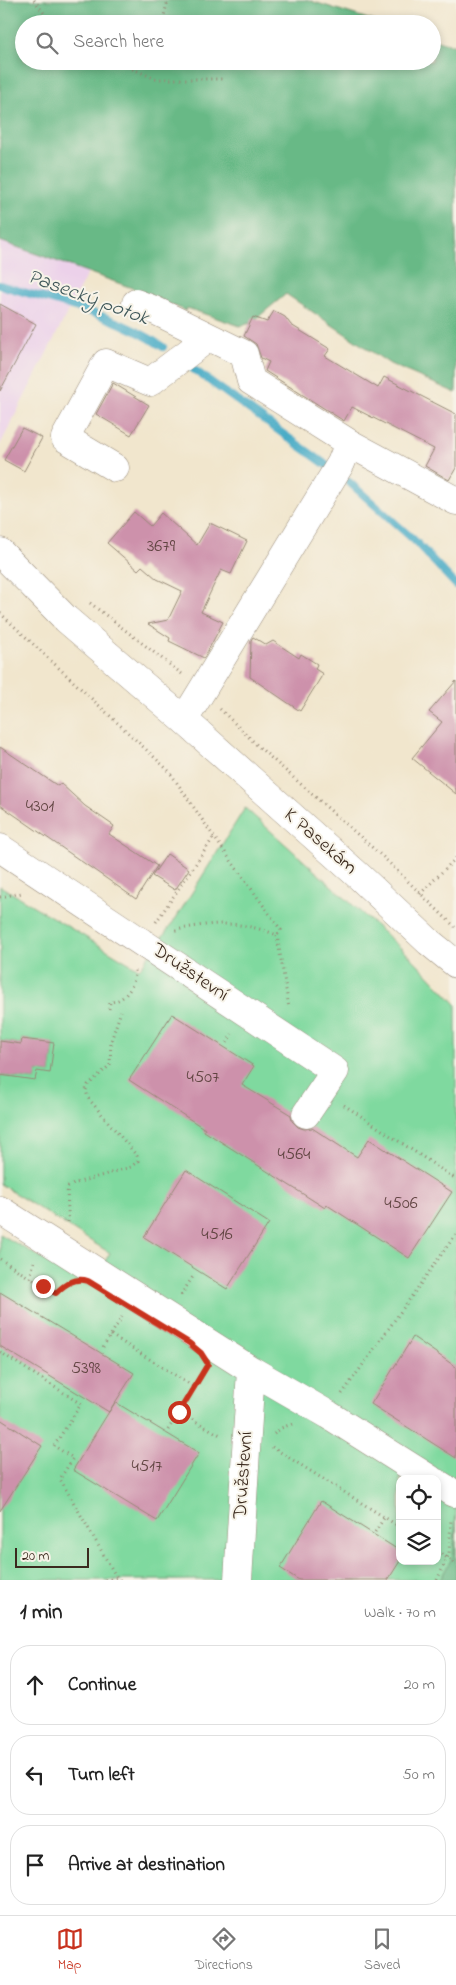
<!DOCTYPE html>
<html lang="en">
<head>
<meta charset="utf-8">
<style>
	:root { --surface:#fff; --page:#f2f2f2; --text:#222; --muted:#767676; --line:#e0e0e0; --accent:#c8321e }
	body { margin:0; font-family:"Indie Flower",sans-serif; background:var(--page); color:var(--text) }
	.controls { position:absolute; right:15px; bottom:15px; display:grid; overflow:hidden; border-radius:10px; box-shadow:0 2px 8px #0003 }
	.controls button { width:45px; height:45px; display:grid; place-items:center; padding:0; border:0; border-bottom:1px solid var(--line); background:var(--surface); color:var(--text); font:25px sans-serif }
	.scale { position:absolute; left:15px; bottom:12px; width:74px; box-sizing:border-box; padding-left:5px; border:2px solid #3b2a1e; border-top:0; font-size:14px; line-height:18px; white-space:nowrap; color:#3b2a1e; -webkit-text-stroke:4px #f7f3e8; paint-order:stroke }
	.stop { position:absolute; width:15px; height:15px; margin:-11px; border:4px solid #c8321e; border-radius:50%; background:#fff }
	.stop.end { background:#c8321e; border-color:#fff; box-shadow:0 1px 5px #0008 }
	.list { margin:0; padding:0; list-style:none }
	h2 { display:flex; justify-content:space-between; align-items:center; height:65px; margin:0; padding:0 20px; font-size:21px }
	h2 small { font-size:16px; font-weight:400; color:var(--muted) }
	.list li { display:grid; grid-template-columns:32px 1fr auto; gap:15px; align-items:center; box-sizing:border-box; height:80px; margin:0 10px 10px; padding:0 10px; border:1px solid var(--line); border-radius:20px }
	.list b { display:block; font-size:19px; white-space:nowrap }
	.list em { font-size:16px; font-style:normal; color:var(--muted) }
	.icon { flex:none; width:28px; height:28px; fill:none; stroke:currentColor; stroke-width:2; stroke-linecap:round; stroke-linejoin:round }
	.map { position:relative; flex:none; width:456px; height:1580px; overflow:hidden }
	.search { position:absolute; background:var(--surface); box-shadow:0 2px 8px #0003; left:15px; right:15px; top:15px; height:55px; display:flex; align-items:center; gap:12px; box-sizing:border-box; padding:0 18px; border-radius:28px; color:var(--muted); font-size:19px }
	.sheet { height:335px; background:var(--surface) }
	nav { display:flex; justify-content:space-around; align-items:center; box-sizing:border-box; height:70px; border-top:1px solid var(--line); background:var(--surface); font-size:14px; color:var(--muted) }
	nav a { display:grid; justify-items:center; gap:2px }
	nav .on { color:var(--accent) }
	.map>svg:first-child { display:block }
	.built { fill:#ecd1ea }
	.green { fill:#7fd99f; stroke:#5d825e; fill-rule:evenodd }
	.forest { fill:#67b986; stroke:#517252 }
	.lines { fill:none; stroke-linecap:round; stroke-linejoin:round }
	.stream { stroke:#47abc6; stroke-width:8 }
	.building { fill:#cd91ab }
	.minor-casing { stroke:#968876; stroke-width:29 }
	.path { stroke:#968876; stroke-width:3; stroke-dasharray:1 4; stroke-linecap:butt }
	.minor { stroke:#fff; stroke-width:28 }
	.route { stroke:#c8321e; stroke-width:6 }
	.labels { text-anchor:middle; dominant-baseline:central; stroke-width:4; stroke-linejoin:round; paint-order:stroke }
	.number-label { font-size:18px; fill:#604441 }
	.street-label { font-size:20px; fill:#3b2a1e; stroke:#f7f3e8 }
	.water-label { font-size:21px; font-style:italic; fill:#3f5759; stroke:#f7f3e8 }
</style>
</head>
<body>
<div class="map">
<svg width="456" height="1580" viewBox="0 0 456 1580">
	<rect width="100%" height="100%" fill="#f7f3e8"/>
	<filter id="ink" filterUnits="userSpaceOnUse"><feTurbulence type="fractalNoise" baseFrequency=".02" numOctaves="2"/><feDisplacementMap in="SourceGraphic" scale="10" xChannelSelector="R" yChannelSelector="G"/><feConvolveMatrix kernelMatrix="1 2 1 2 8 2 1 2 1" color-interpolation-filters="sRGB"/></filter>
	<filter id="wash" filterUnits="userSpaceOnUse"><feTurbulence type="fractalNoise" baseFrequency=".0096" numOctaves="4" result="noise"/><feDisplacementMap in="SourceGraphic" scale="20" xChannelSelector="R" yChannelSelector="G"/><feGaussianBlur stdDeviation="1.12" result="paint"/><feColorMatrix in="noise" values="0 0 0 0 0 0 0 0 0 0 0 0 0 0 0 0 0 1.4 0 .05"/><feComposite in="paint" operator="in"/></filter>
	<g filter="url(#wash)">
		<rect width="100%" height="100%" fill="#f1e6cd"/>
		<path class="built" d="M0 241 88 272 0 445Z"/>
		<path class="green" d="M245 808 414 960 456 1004V1580H0V1234L90 1286 110 1253 0 1184V1075L35 1080 37 1071 50 1073 54 1044 22 1039 21 1044 0 1041V886L139 969 176 918ZM400 1479H437V1561H400Z"/>
		<path class="forest" d="M0 0H308L384 24H24V61H432V39L456 46V393L390 364 286 294 251 323 240 326 187 308 186 311 135 289 0 241Z
			M456 1517V1580H440L453 1556Z"/>
		<g class="lines">
			<path class="stream" d="M0 285C54 302 116 314 163 347
				M193 369 332 469
				M349 482 414 540 456 585"/>
		</g>
		<g id="blocks">
			<path class="building" d="M0 304 36 324 0 391Z
				M274 311 285 317 291 325 330 349 325 356 378 388 384 377 456 414V468L449 480 425 466 434 449 352 407 344 421 265 371 269 362 261 358 256 344 244 336 253 317 267 322Z
				M113 383 149 405 131 435 96 414Z
				M22 428 42 438 24 471 4 460Z
				M134 512 150 526 161 513 197 545 210 523 247 541 231 574 221 570 201 612 223 622 204 658 169 641 170 638 148 624 168 620 182 591 157 579 142 566 138 570 107 543Z
				M253 637 266 645 273 641 299 658 301 654 317 664 315 669 323 674 300 711 250 677 251 640Z
				M456 681V794L412 758 442 722 429 712Z
				M0 747 58 786 60 783 85 806 114 826 109 834 157 866 136 899 0 805Z
				M167 854 189 869 175 890 152 876Z
				M172 1014 254 1066 242 1085 291 1115 292 1121 298 1127 304 1129 312 1128 357 1157 369 1139 452 1192 409 1258 327 1205 325 1208 204 1131 205 1129 129 1080Z
				M22 1039 54 1043 50 1073 37 1071 35 1080 0 1075V1041L21 1044Z
				M186 1170 269 1223 227 1289 144 1237Z
				M0 1292 134 1373 109 1412 0 1346Z
				M413 1337 456 1367V1458L371 1404Z
				M115 1402 199 1453 157 1521 73 1470Z
				M0 1419 42 1446 0 1511Z
				M321 1501 400 1551V1561L388 1580H299L280 1568Z"/>
		</g>
	</g>
	<g filter="url(#ink)">
		<use href="#blocks" fill-opacity="0" stroke="#968876" stroke-width="1"/>
		<g class="lines">
			<defs>
				<path id="minor" d="M136 303 152 309 244 354 251 381 349 443 456 501
					M115 468 65 438 106 363 150 382 209 337
					M0 552 66 619 184 720 361 878 429 942 456 964
					M184 720 341 463 349 443
					M0 848 335 1071 306 1114
					M0 1210 251 1370 329 1415 430 1479
					M437 1483 453 1493
					M238 1580 251 1370"/>
			</defs>
			<use href="#minor" class="minor-casing"/>
			<path class="path" d="M34 0 49 20 54 24
				M162 24 168 0
				M114 61 156 79H222
				M90 603 182 674
				M0 613 169 771 214 837 281 930 277 935C239 920 211 922 172 931
				M220 709 260 748 383 857 455 927
				M420 894 456 858
				M0 897 22 893
				M156 922 214 837
				M277 935 289 1008
				M109 1009 110 1002C126 1001 136 984 135 969
				M227 1043 232 1034
				M344 1105 456 1179
				M68 1222C69 1215 66 1190 68 1187 69 1187 75 1183 76 1183L131 1167 138 1161 137 1156 88 1098 86 1090 88 1085 110 1065 111 1041 121 1011
				M0 1259 30 1278
				M34 1262 30 1278 56 1293 67 1284
				M181 1295 194 1275
				M111 1335 194 1387
				M103 1347 122 1317
				M0 1352 81 1404 54 1446 73 1458 60 1479 117 1578
				M342 1394 456 1234
				M179 1412 222 1436
				M168 1430 204 1371
				M274 1434 281 1428 292 1424
				M272 1447 400 1527
				M375 1532 384 1518
				M437 1551 456 1564
				M105 1580 117 1578 120 1580
				M437 1580 449 1554 451 1518"/>
			<use href="#minor" class="minor"/>
		</g>
	</g>
	<g class="lines" filter="url(#ink)">
		<path class="route" d="M43 1286 56 1293C65 1284 75 1277 88 1281L189 1343 201 1353 208 1364 179 1412"/>
	</g>
	<g class="labels">
		<g class="number-label">
			<text x="161" y="547">3679</text>
			<text x="40" y="807">4301</text>
			<text x="203" y="1078">4507</text>
			<text x="294" y="1155">4564</text>
			<text x="401" y="1204">4506</text>
			<text x="217" y="1235">4516</text>
			<text x="86" y="1369">5398</text>
			<text x="147" y="1467">4517</text>
		</g>
		<g class="street-label">
			<text transform="translate(320 842) rotate(41)">K Pasekám</text>
			<text transform="translate(190 973) rotate(34)">Družstevní</text>
			<text transform="translate(244 1475) rotate(-86)">Družstevní</text>
		</g>
		<g class="water-label">
			<text transform="translate(88 298) rotate(20)">Pasecký potok</text>
		</g>
	</g>
</svg>
<div class="controls">
<button><svg class="icon" aria-label="locate" viewBox="0 0 24 24"><circle cx="12" cy="12" r="6"/><path d="M12 2v4M12 18v4M2 12h4M18 12h4"/></svg></button>
<button><svg class="icon" aria-label="layers" viewBox="0 0 24 24"><path d="M12 4l9 5-9 5-9-5zM3 14l9 5 9-5"/></svg></button>
</div>
<div class="scale">20 m</div>
<div class="stop" style="left:179px;top:1412px"></div>
<div class="stop end" style="left:43px;top:1286px"></div>
<div class="search"><svg class="icon" aria-label="search" viewBox="0 0 24 24"><circle cx="10" cy="10" r="6"/><path d="M15 15l6 6"/></svg>Search here</div>
</div>
<section class="sheet">
<h2>1 min<small>Walk · 70 m</small></h2>
<ul class="list">
<li><svg class="icon" aria-label="ahead" viewBox="0 0 24 24"><path d="M12 20V5M6 11l6-6 6 6"/></svg><div><b>Continue</b></div><em>20 m</em></li>
<li><svg class="icon" aria-label="left" viewBox="0 0 24 24"><path d="M17 20v-9H6M10 6l-5 5 5 5"/></svg><div><b>Turn left</b></div><em>50 m</em></li>
<li><svg class="icon" aria-label="arrive" viewBox="0 0 24 24"><path d="M6 21V4h12l-3 4 3 4H6"/></svg><div><b>Arrive at destination</b></div></li>
</ul>
</section>
<nav>
<a class="on"><svg class="icon" aria-label="map" viewBox="0 0 24 24"><path d="M3 6l6-2 6 2 6-2v14l-6 2-6-2-6 2zM9 4v14M15 6v14"/></svg>Map</a>
<a><svg class="icon" aria-label="directions" viewBox="0 0 24 24"><path d="M12 3l9 9-9 9-9-9zM9 14v-3h6M13 9l2 2-2 2"/></svg>Directions</a>
<a><svg class="icon" aria-label="saved" viewBox="0 0 24 24"><path d="M7 4h10v16l-5-4-5 4z"/></svg>Saved</a>
</nav>
</body>
</html>
